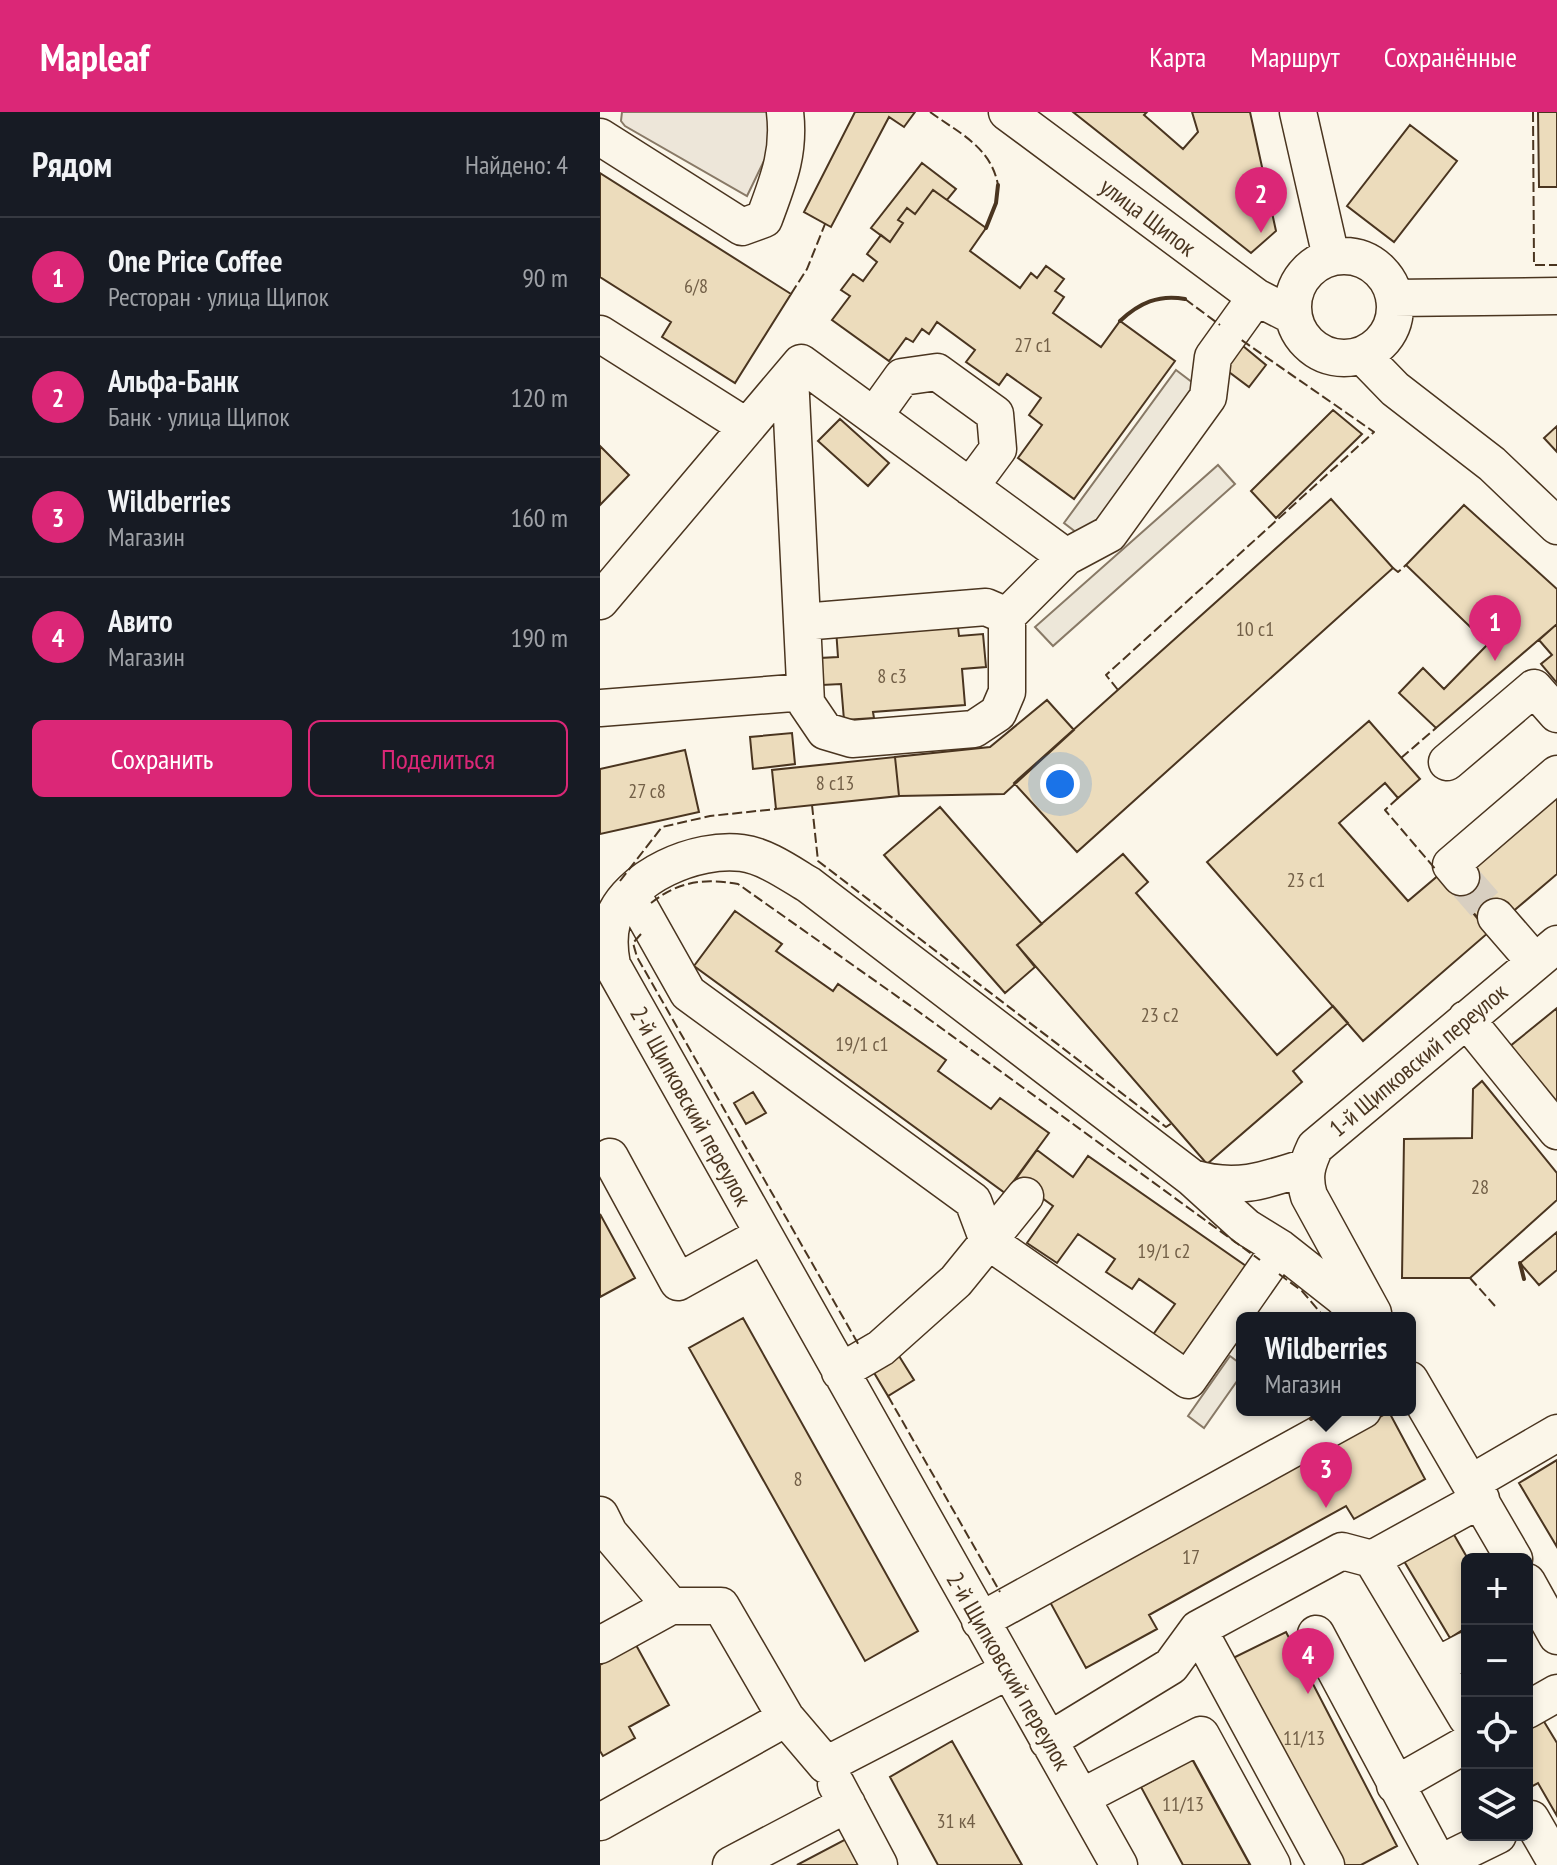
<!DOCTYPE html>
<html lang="ru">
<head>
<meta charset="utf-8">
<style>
	:root { --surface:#171b24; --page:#20242c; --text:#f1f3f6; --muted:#9ea1a6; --line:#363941; --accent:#db2777 }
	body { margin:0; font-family:"PT Sans Narrow",sans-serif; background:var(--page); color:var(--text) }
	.controls { position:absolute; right:24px; bottom:24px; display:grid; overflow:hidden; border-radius:12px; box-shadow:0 4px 12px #0003 }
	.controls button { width:72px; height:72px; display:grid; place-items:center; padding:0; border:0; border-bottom:2px solid var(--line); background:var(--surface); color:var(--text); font:40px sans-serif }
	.you { position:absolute; left:460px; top:672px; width:28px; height:28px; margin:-20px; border:6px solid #fff; border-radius:50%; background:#1a73e8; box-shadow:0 0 0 12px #1a73e833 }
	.badge { display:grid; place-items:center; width:52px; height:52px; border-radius:50%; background:var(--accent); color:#fff; font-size:26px; font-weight:700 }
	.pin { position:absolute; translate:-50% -66px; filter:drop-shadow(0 2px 4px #0008) }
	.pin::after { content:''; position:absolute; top:42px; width:28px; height:24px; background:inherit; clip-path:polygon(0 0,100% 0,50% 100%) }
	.popup { position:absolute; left:636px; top:1200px; width:180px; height:104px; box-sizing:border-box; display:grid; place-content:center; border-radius:12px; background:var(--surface); filter:drop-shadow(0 2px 6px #0005); font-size:26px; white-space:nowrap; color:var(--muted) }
	.popup b { font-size:30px; color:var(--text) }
	.popup::after { content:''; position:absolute; left:50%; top:100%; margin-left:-16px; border:16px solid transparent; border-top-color:var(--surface) }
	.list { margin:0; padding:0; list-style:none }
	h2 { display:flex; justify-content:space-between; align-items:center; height:104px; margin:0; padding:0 32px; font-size:34px }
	h2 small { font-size:26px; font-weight:400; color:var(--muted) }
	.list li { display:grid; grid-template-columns:52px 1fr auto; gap:24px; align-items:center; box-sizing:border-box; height:120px; padding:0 32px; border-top:2px solid var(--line) }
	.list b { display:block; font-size:30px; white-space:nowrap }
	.list p { margin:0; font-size:26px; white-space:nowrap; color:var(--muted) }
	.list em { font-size:26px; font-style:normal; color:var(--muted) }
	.actions { display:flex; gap:16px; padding:24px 32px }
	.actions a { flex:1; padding:18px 0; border:2px solid var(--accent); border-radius:12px; text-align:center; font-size:28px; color:var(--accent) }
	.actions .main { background:var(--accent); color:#fff }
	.icon { flex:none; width:44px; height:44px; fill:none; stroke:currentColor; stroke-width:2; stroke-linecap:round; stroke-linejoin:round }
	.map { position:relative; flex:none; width:957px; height:1753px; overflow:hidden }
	header { display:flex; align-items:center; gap:48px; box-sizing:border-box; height:112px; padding:0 40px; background:var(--accent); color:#fff }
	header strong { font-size:38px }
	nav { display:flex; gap:44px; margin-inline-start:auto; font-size:28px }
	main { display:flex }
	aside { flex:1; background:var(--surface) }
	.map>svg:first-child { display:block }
	.green { fill:#ede6d9; stroke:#887966; stroke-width:2 }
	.parking { fill:#ede7d9; stroke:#887966; stroke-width:2 }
	.building { fill:#ecdcbc; stroke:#4a3520; stroke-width:2 }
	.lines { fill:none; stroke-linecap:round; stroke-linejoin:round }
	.minor-tunnel { stroke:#d8cfc1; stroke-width:36; stroke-dasharray:36 18; stroke-linecap:butt }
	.minor-casing { stroke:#4a3520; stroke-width:39 }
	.minor { stroke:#fbf6e9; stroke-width:36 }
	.fence { stroke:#4a3520; stroke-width:2; stroke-dasharray:10 4; stroke-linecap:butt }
	.wall { stroke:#4a3520; stroke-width:4 }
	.labels { text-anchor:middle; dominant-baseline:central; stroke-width:6; stroke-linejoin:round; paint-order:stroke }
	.number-label { font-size:20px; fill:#725f47 }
	.street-label { font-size:24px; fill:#4a3520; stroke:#fbf6e9 }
</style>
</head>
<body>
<header>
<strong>Mapleaf</strong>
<nav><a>Карта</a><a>Маршрут</a><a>Сохранённые</a></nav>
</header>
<main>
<aside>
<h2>Рядом<small>Найдено: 4</small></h2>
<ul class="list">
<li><span class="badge">1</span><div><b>One Price Coffee</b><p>Ресторан · улица Щипок</p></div><em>90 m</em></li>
<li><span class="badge">2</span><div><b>Альфа-Банк</b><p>Банк · улица Щипок</p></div><em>120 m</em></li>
<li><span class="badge">3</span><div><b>Wildberries</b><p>Магазин</p></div><em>160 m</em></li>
<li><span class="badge">4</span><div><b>Авито</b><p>Магазин</p></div><em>190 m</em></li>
</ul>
<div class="actions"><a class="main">Сохранить</a><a>Поделиться</a></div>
</aside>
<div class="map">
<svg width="957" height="1753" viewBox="0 0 957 1753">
	<rect width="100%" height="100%" fill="#fbf6e9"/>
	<path class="green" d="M22 0H174L178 20 147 84 25 14 21 9Z"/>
	<path class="parking" d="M576 258 597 274 485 427 464 411Z
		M618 353 635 372 453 534 435 515Z
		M630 1244 642 1253V1262L604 1316 588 1304Z"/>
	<path class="building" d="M255 0H315L304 15 289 5 231 115 204 100Z
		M473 0H547L544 3 583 37 598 20 592 0H650L676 119 651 141Z
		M938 0H957V75H939Z
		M810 13 857 49 794 130 747 94Z
		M322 51 356 77 347 88 333 78 315 102 307 96 298 108 303 111 290 130 271 116Z
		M0 61 191 182 135 271 62 225 71 210 0 165Z
		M333 78 386 116 370 139 420 176 431 161 437 166 446 154 464 167 455 179 464 185 453 201 501 235 520 209 575 249 474 387 418 346 442 313 429 303 441 286 407 262 399 273 366 250 375 238 337 210 329 222 322 217 313 230 306 226 289 249 232 208 250 184 241 178 253 162 263 169 277 150 267 142 281 123 290 130 303 111 298 108 307 96 315 102Z
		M643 234 666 253 649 275 625 257Z
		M733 298 762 322 676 406 651 379Z
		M240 307 289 351 268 374 218 329Z
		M957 314V340L944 326Z
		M0 334 29 363 0 393Z
		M731 387 793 456 477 740 414 671Z
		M864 393 957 477V512L836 616 799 581 823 556 844 577 888 532 806 453Z
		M357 507 359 524 383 522 386 555 362 557 365 593 273 600 274 606 244 608 241 572 222 573 220 546 238 545 236 517Z
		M957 512V571L941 552 952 543 939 528Z
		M447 588 474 618 404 682 299 684 295 645 390 635Z
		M769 609 820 667 798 686 785 671 739 711 808 789 840 762 889 820 763 929 607 750Z
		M192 621 195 652 153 657 150 625Z
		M85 638 99 700 0 722V657Z
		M295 645 299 684 176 697 172 658Z
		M957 683V762L910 802 885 814 850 774Z
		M340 695 442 812 417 833 435 855 405 881 284 743Z
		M523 742 548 770 536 781 677 943 733 894 748 911 693 959 702 970 607 1052 417 833Z
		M135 799 182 832 176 839 233 879 238 872 346 948 338 959 391 997 400 986 449 1021 405 1081 94 854Z
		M957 896V994L909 935Z
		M882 969 957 1061V1088L870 1166H802L804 1027 872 1026 873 977Z
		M153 980 166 1001 146 1012 134 991Z
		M437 1038 473 1065 488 1044 646 1154 582 1246 552 1224 575 1192 539 1167 532 1177 506 1160 515 1147 478 1122 457 1151 427 1131 453 1094 416 1067Z
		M0 1102 35 1166 0 1185Z
		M957 1120V1158L939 1173 920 1151Z
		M143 1206 318 1519 265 1549 89 1236Z
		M299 1244 314 1268 288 1284 273 1259Z
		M789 1300 825 1367 754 1407 746 1394 549 1503 557 1517 486 1556 450 1490Z
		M957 1348V1435L919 1371Z
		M853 1421 868 1447 867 1515 850 1526 804 1449Z
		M686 1520 797 1734 761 1753H732L627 1549Z
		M36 1533 69 1593 29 1615 35 1626 3 1644 0 1639V1553Z
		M940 1603 957 1631V1704L938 1671 927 1677V1610Z
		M352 1629 422 1753H338L290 1665Z
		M592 1647 650 1753H583L541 1675Z
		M248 1726 262 1753H197Z"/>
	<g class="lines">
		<path class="minor-tunnel" d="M861 765 896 805"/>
		<defs>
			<path id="minor" d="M407 0 656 185 693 204
				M698 0 731 145
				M0 25 142 115 164 107C178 69 190 41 185 0
				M693 195a51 51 0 1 1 102 0a51 51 0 1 1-102 0Z
				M794 186 957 184
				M0 222 147 315
				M762 243 795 277 892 352 957 414
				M190 264 206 591 225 619 252 627 374 617 398 601 407 580V504L466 445
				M274 304 302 265 337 260 395 302 398 337 370 375
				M0 489 201 251 466 445 509 422 608 285 613 245 656 185
				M202 510 386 495 407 504
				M0 596 205 580
				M847 650 934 576 957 602
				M861 765 851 753 957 662
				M28 784 39 794 88 881 373 1089 388 1129 588 1268 680 1136
				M896 805 935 850
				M866 907 957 1019
				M10 1045 78 1170 163 1123
				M592 1066C635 1079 664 1069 706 1055
				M773 1201 709 1084C703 1064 707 1052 715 1035L957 832
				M240 1260 281 1236 356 1169 425 1084
				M810 1268 914 1447
				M871 1371 957 1321
				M0 1403 9 1421 71 1494H121L186 1606 0 1710
				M772 1447 867 1606
				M927 1470 957 1524
				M380 1509 763 1298
				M598 1517 726 1753
				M716 1522 839 1752 898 1723
				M0 1533 71 1494
				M836 1554 867 1538
				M927 1598 957 1581
				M186 1606 226 1653 408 1559
				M448 1629 571 1554 598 1517 742 1439 772 1447 881 1387
				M236 1672 279 1753
				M795 1673 867 1632
				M482 1685 601 1623 672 1753
				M927 1709 931 1707 957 1752
				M131 1753 247 1692
				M519 1753 12 853C9 838 8 825 12 810 27 764 97 735 142 741 165 744 189 761 209 773L592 1066 646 1115 680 1136 742 1185 764 1206"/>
		</defs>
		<use href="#minor" class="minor-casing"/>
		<use href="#minor" class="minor"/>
		<path class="fence" d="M330 0C359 21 391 35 398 73
			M933 0 934 153H957
			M191 182 207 157 225 112
			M585 187 620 213
			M793 456 798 460 806 453
			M518 578 506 563 774 320 640 227
			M801 646 836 616
			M798 686 785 698 837 759
			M212 693 218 749 566 1015 572 1011
			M20 769 62 715 110 704 176 697
			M51 791C79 769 104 766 138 772L315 897 660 1148
			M41 822 33 831 37 845 260 1235
			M679 1162 702 1179 725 1206
			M870 1166 895 1194
			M288 1284 400 1480"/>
		<path class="wall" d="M386 116 396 91 398 73
			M520 209C539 191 559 182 585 187
			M920 1151 924 1167
			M711 1307 726 1298"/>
	</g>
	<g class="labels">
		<g class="number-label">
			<text x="96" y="174">6/8</text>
			<text x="433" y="233">27 с1</text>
			<text x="655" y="517">10 с1</text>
			<text x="292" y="564">8 с3</text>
			<text x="235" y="671">8 с13</text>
			<text x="47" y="679">27 с8</text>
			<text x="706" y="768">23 с1</text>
			<text x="560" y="903">23 с2</text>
			<text x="262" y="932">19/1 с1</text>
			<text x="880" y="1075">28</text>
			<text x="564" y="1139">19/1 с2</text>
			<text x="198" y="1367">8</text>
			<text x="591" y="1445">17</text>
			<text x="704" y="1626">11/13</text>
			<text x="583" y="1692">11/13</text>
			<text x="356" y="1709">31 к4</text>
		</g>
		<g class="street-label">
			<text transform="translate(548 105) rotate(37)">улица Щипок</text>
			<text transform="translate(818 948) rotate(-40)">1-й Щипковский переулок</text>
			<text transform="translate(91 994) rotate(61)">2-й Щипковский переулок</text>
			<text transform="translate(409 1559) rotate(60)">2-й Щипковский переулок</text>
		</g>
	</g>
</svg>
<div class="controls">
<button>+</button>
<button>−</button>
<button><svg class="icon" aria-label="locate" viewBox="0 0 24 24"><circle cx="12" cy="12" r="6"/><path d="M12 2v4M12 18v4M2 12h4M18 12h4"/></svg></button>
<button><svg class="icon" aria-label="layers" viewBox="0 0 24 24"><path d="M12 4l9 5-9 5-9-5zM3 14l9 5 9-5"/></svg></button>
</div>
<div class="you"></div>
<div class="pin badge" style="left:895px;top:549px">1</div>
<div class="pin badge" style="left:661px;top:121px">2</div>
<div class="pin badge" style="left:726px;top:1396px">3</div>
<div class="popup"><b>Wildberries</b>Магазин</div>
<div class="pin badge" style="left:708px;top:1582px">4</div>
</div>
</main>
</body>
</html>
